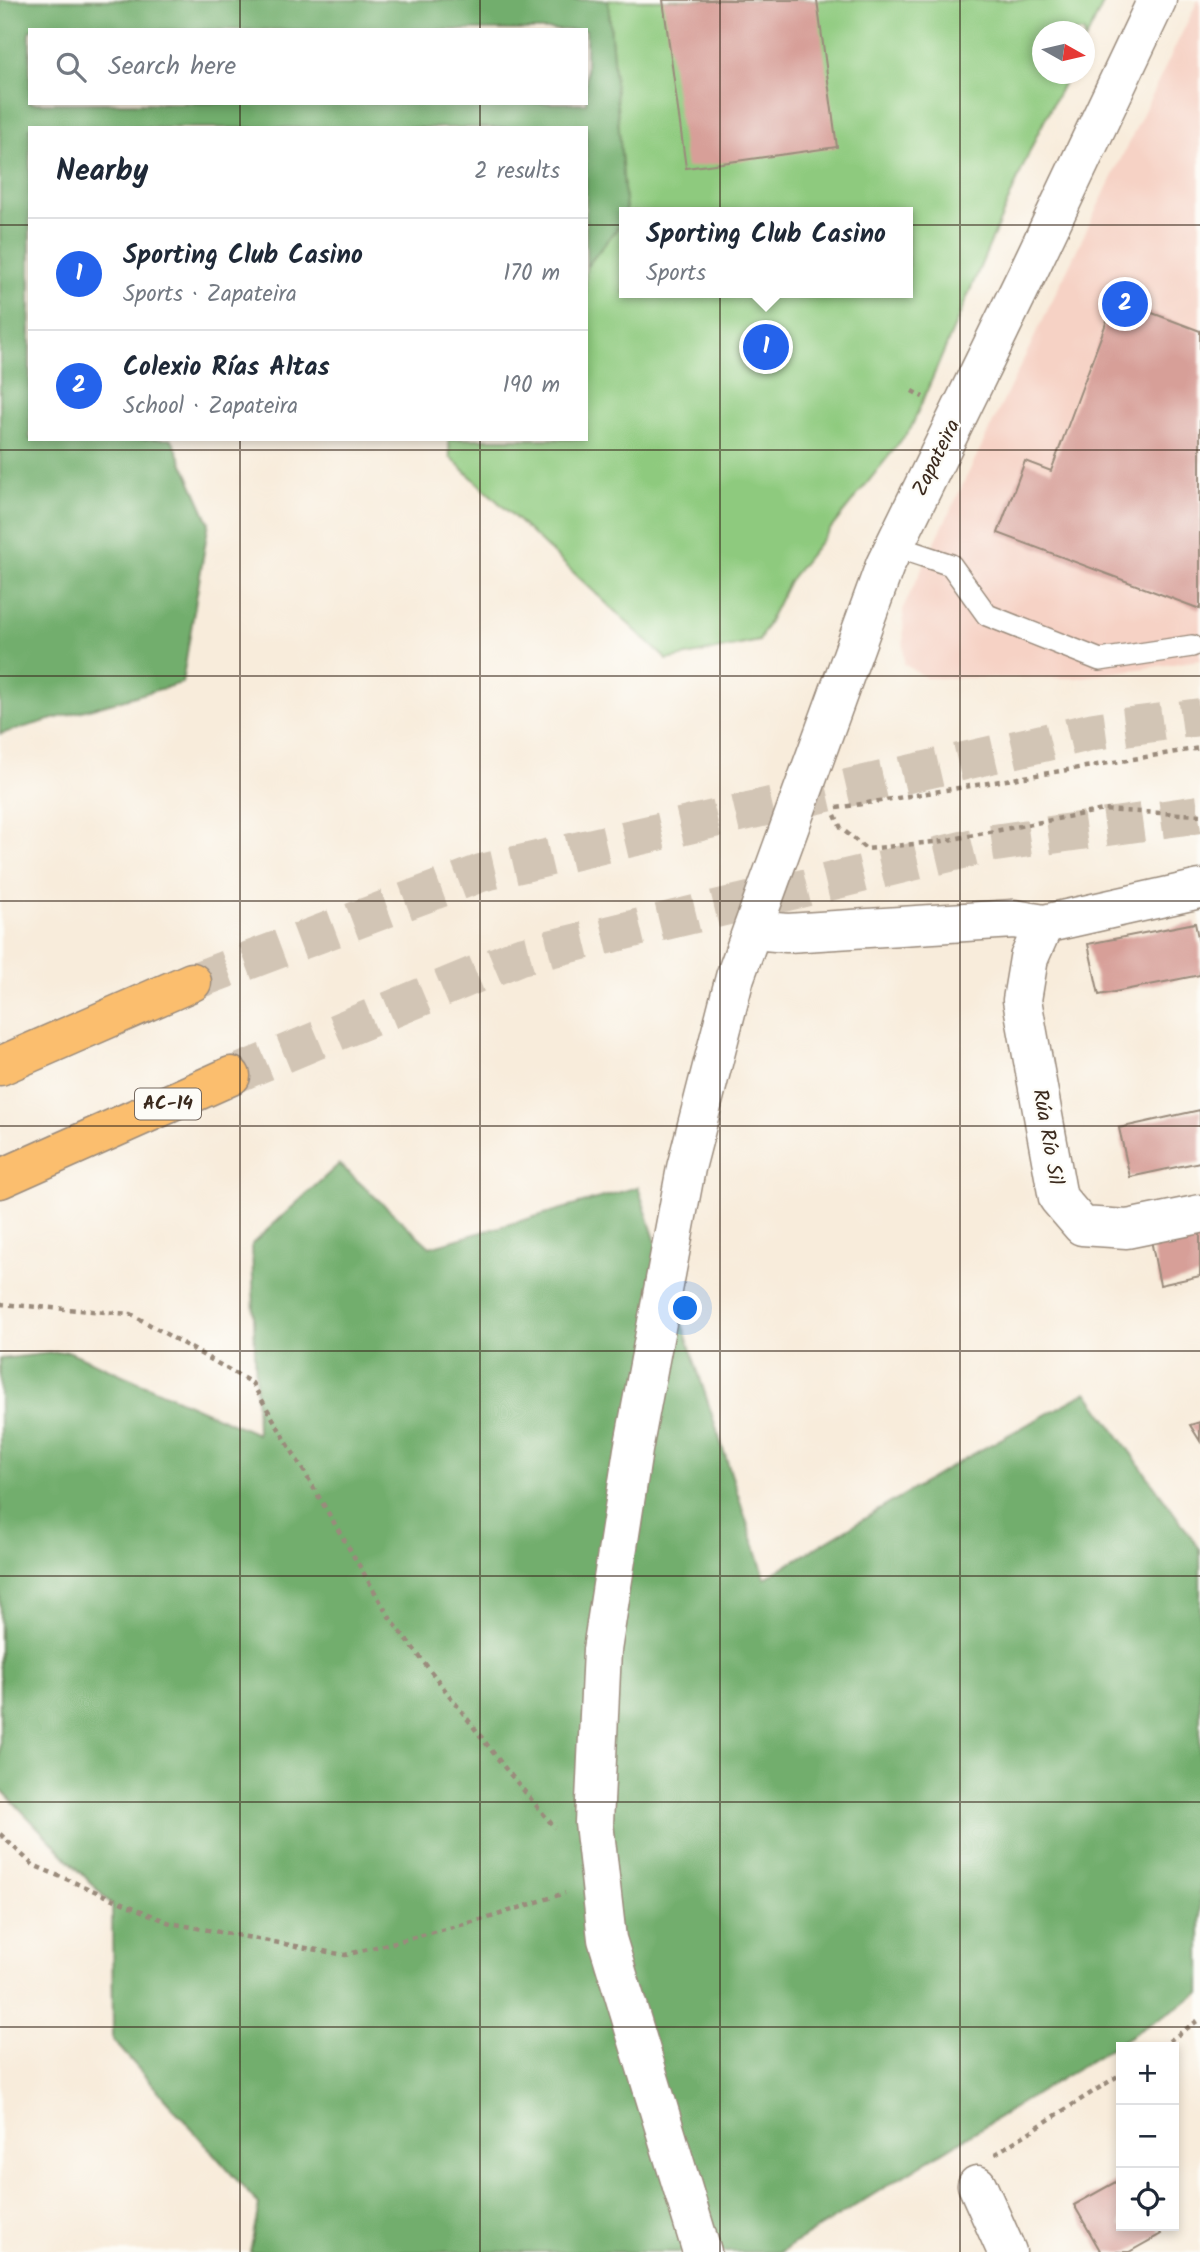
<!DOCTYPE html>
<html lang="en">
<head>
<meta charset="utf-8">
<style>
	:root { --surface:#fff; --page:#f2f2f3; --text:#1f2937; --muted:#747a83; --line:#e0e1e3; --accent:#2563eb }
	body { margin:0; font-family:Kalam,sans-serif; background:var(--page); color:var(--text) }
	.controls { position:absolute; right:21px; bottom:21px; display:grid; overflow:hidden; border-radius:0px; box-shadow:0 4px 10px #0003 }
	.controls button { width:63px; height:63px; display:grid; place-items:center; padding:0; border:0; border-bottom:2px solid var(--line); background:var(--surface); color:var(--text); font:35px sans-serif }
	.compass { position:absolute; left:1032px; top:21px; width:63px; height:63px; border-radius:50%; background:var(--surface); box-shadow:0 4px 10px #0003; rotate:98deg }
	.you { position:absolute; left:686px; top:1309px; width:24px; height:24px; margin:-18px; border:5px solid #fff; border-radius:50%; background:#1a73e8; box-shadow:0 0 0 10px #1a73e833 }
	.badge { display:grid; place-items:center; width:46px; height:46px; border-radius:50%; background:var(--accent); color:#fff; font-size:23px; font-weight:700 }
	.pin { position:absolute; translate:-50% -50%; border:4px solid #fff; box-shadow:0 2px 7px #0006 }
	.popup { position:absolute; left:619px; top:207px; width:294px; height:91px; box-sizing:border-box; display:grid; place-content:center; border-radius:0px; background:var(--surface); filter:drop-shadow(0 2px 5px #0005); font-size:23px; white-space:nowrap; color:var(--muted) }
	.popup b { font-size:26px; color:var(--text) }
	.popup::after { content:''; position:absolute; left:50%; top:100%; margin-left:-14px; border:14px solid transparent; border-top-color:var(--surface) }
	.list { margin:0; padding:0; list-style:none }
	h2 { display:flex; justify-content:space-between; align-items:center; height:91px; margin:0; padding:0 28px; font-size:30px }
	h2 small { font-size:23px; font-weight:400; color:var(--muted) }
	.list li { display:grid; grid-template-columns:46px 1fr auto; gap:21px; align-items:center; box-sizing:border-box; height:112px; padding:0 28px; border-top:2px solid var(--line) }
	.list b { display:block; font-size:26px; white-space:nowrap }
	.list p { margin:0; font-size:23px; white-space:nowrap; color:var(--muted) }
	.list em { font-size:23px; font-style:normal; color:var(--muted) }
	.icon { flex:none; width:38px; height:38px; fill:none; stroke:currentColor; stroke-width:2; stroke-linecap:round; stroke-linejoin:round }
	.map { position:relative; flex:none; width:1200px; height:2252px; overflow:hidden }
	.search { position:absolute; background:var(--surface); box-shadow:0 4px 10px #0003; left:28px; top:28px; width:560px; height:77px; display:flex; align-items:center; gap:18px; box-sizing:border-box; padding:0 24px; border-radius:0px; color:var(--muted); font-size:26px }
	.panel { position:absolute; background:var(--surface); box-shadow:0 4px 10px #0003; left:28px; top:126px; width:560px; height:315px; border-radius:0px }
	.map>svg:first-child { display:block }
	.built { fill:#f6d2c5 }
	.green { fill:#8eca7e; stroke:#647a4e; stroke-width:2 }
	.forest { fill:#72ae6d; stroke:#566c46; stroke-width:2; fill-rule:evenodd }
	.building { fill:#d79f98 }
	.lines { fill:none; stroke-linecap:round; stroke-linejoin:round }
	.highway-tunnel { stroke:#d2c5b5; stroke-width:38; stroke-dasharray:38 19; stroke-linecap:butt }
	.lane-casing { stroke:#9a8b7c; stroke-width:24 }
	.street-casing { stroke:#9a8b7c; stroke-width:41 }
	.highway-casing { stroke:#9a8b7c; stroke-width:41 }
	.path { stroke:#9a8b7c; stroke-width:4.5; stroke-dasharray:5 5; stroke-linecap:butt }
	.lane { stroke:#fff; stroke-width:21 }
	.street { stroke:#fff; stroke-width:38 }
	.highway { stroke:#fbbe6e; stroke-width:38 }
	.grid { fill:none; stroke:#3b2a1e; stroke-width:2; stroke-opacity:0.55 }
	.labels { text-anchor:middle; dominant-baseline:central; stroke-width:5; stroke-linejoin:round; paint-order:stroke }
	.shield { fill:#fdfcf7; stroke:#75695f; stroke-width:2 }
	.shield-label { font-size:19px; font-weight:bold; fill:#3b2a1e }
	.street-label { font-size:21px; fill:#3b2a1e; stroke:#fdfcf7 }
</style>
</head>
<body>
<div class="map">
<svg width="1200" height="2252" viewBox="0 0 1200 2252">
	<rect width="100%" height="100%" fill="#fdfcf7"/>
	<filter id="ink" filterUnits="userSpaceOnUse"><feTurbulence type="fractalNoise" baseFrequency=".0143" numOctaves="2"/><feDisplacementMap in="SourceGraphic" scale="14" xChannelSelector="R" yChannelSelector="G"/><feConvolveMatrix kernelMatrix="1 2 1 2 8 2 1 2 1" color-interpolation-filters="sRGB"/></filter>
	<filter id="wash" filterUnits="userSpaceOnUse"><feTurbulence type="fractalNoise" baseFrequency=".00686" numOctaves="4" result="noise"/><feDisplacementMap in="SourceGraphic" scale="28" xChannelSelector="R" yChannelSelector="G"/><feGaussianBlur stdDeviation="1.57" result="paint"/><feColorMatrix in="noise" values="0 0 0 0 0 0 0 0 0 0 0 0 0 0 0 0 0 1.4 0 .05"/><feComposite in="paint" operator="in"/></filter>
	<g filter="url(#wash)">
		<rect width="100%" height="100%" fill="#f8ecdb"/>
		<path class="built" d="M1198 0H1200V660L1076 678H926L904 664 903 608Z"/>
		<path class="green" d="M608 0H1105L1085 41 1084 32H1042V74H1068L1035 139 911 428 789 581 759 641 667 660 450 457 449 439H586V267L624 220V293H908V212H626Z"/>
		<path class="forest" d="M0 0H608L626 212H624V220L586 267V128H30V439H172L209 522 182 683 0 734ZM30 30H586V103H30Z
			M339 1164 430 1247 638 1187 765 1578 964 1459 1087 1392 1200 1549V1993L780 2252H250L259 2205 113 2040 112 1905 0 1788V1359L68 1351 257 1434 252 1244Z"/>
		<g id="blocks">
			<path class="building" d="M663 0H817L837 147 686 168Z
				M1115 299 1200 331V609L998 533 1025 461 1051 471Z
				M1195 923 1200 947V975L1099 995 1088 944Z
				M1200 1110V1162L1130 1177 1119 1128Z
				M1200 1229V1276L1160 1285 1151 1240Z
				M1200 1422V1441L1190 1425Z
				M1121 2179V2226H1157L1161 2234 1129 2252H1101L1074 2205Z"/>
		</g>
	</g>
	<g filter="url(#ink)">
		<use href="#blocks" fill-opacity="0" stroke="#9a8b7c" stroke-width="2"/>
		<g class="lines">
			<path class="highway-tunnel" d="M192 982 481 873 1094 731 1200 717
				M231 1076 520 956 987 844 1200 814"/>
			<defs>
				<path id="lane" d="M894 546 951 565 987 615 1100 660 1192 646"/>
				<path id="street" d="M1044 924 1029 958 1022 1000 1058 1198 1082 1226 1127 1229 1200 1214
					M752 930 787 933 1014 919 1044 924 1200 889
					M977 2185 1007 2252
					M702 2252 607 1939 594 1823 602 1650 633 1450 686 1168 735 977 885 565 1030 268 1157 0"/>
				<path id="highway" d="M0 1066 192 982
					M0 1179 231 1076"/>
			</defs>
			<use href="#lane" class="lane-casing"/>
			<use href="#street" class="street-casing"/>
			<use href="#highway" class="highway-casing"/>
			<path class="path" d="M912 391 923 397
				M837 808 1200 748
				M835 815 841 828 866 849 943 841 1103 810 1200 815
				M0 1304 131 1314 252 1383 390 1618 505 1768 555 1828
				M0 1834 33 1865 170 1923 345 1955 488 1918 565 1893
				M1161 2047 1200 2019
				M995 2154 1121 2074"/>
			<use href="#lane" class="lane"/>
			<use href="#street" class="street"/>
			<use href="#highway" class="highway"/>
		</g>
	</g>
	<path class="grid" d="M240 0V30M480 0V30M720 0V2252M960 0V2252M240 103V128M480 103V128M0 225H30M586 225H1200M240 439V2252M480 439V2252M0 450H1200M0 676H1200M0 901H1200M0 1126H1200M0 1351H1200M0 1576H1200M0 1802H1200M0 2027H1200"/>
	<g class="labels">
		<rect class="shield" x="135" y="1088.5" width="66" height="31" rx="5"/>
		<g class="shield-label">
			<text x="168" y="1104">AC-14</text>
		</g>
		<g class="street-label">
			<text transform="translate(937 458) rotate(-64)">Zapateira</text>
			<text transform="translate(1047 1137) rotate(80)">Rúa Río Sil</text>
		</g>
	</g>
</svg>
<div class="controls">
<button>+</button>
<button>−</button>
<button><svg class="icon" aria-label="locate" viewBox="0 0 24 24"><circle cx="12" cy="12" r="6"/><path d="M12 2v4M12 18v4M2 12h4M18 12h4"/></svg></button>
</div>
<svg class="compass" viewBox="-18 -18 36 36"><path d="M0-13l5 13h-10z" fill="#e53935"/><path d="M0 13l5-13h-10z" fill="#747a83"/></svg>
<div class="you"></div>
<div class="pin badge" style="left:766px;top:347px">1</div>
<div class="popup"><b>Sporting Club Casino</b>Sports</div>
<div class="pin badge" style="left:1125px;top:304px">2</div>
<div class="search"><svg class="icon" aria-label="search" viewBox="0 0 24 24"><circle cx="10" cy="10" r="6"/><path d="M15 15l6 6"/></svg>Search here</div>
<section class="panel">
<h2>Nearby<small>2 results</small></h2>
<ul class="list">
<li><span class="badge">1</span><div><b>Sporting Club Casino</b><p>Sports · Zapateira</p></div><em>170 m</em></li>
<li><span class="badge">2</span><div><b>Colexio Rías Altas</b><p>School · Zapateira</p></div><em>190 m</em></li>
</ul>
</section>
</div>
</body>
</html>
